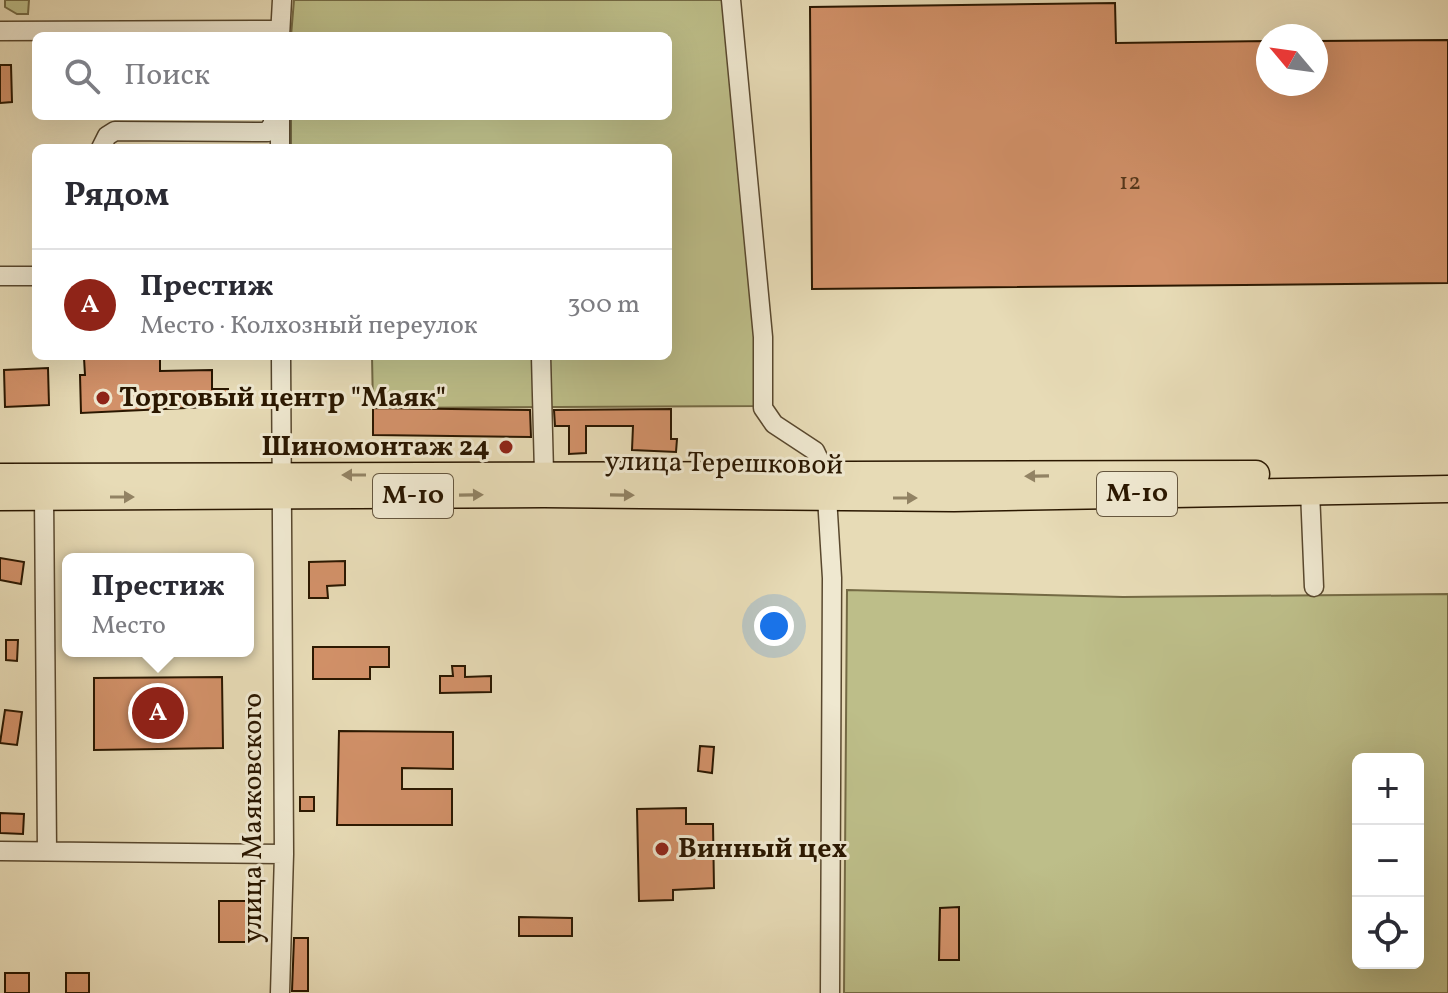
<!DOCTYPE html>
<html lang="ru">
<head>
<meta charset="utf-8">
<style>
	:root { --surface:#fff; --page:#f2f2f3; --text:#2b2b33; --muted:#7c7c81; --line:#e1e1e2; --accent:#8f2418 }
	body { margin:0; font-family:Vollkorn,serif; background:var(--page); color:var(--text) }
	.controls { position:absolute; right:24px; bottom:24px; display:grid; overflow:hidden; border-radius:12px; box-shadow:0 8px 32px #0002 }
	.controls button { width:72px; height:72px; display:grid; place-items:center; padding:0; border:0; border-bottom:2px solid var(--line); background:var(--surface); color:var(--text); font:40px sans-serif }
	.compass { position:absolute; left:1256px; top:24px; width:72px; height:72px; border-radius:50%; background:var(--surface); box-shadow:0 8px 32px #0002; rotate:299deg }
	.you { position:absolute; left:774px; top:626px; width:28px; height:28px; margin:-20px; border:6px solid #fff; border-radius:50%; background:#1a73e8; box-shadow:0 0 0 12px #1a73e833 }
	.badge { display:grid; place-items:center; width:52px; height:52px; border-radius:50%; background:var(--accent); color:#fff; font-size:26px; font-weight:700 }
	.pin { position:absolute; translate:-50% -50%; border:4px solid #fff; box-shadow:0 2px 8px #0006 }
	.popup { position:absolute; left:62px; top:553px; width:192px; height:104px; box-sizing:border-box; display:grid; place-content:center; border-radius:12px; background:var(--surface); filter:drop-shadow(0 2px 6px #0005); font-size:26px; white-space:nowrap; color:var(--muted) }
	.popup b { font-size:30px; color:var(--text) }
	.popup::after { content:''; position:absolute; left:50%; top:100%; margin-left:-16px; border:16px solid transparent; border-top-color:var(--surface) }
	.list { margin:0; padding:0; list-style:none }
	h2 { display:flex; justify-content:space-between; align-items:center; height:104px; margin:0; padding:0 32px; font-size:34px }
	h2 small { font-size:26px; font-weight:400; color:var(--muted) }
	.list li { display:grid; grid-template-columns:52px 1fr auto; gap:24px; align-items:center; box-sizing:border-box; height:112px; padding:0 32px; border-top:2px solid var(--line) }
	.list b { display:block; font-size:30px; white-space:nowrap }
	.list p { margin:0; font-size:26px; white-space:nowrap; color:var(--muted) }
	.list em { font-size:26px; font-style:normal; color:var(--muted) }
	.icon { flex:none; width:44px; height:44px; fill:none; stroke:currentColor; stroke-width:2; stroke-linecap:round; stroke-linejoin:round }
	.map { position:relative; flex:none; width:1448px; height:993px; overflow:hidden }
	.search { position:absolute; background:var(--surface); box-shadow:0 8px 32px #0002; left:32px; top:32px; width:640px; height:88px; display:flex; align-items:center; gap:20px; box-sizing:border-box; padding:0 28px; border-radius:12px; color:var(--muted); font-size:30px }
	.panel { position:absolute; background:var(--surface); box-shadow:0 8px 32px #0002; left:32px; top:144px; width:640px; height:216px; border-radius:12px }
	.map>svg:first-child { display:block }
	.green { fill:#bdbe89; stroke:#746a44; stroke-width:2; fill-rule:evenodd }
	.building { fill:#d29169; stroke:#2a1700; stroke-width:2 }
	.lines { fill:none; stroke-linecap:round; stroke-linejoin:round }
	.minor-casing { stroke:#59482e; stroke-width:21 }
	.highway-casing { stroke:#2a1700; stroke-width:29 }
	.minor { stroke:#efe8d0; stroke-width:18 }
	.highway { stroke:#e7dbb6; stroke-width:26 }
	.oneway { fill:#928364 }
	.poi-dot { fill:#8f2418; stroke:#efe8d0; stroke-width:3 }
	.labels { text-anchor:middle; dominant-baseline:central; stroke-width:6; stroke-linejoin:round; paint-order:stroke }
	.number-label { font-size:24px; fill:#54361a }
	.shield { fill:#efe8d0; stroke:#65563e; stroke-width:2 }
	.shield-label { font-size:26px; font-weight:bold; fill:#2a1700 }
	.poi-label { font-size:28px; font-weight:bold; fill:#2a1700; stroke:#efe8d0; text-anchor:start }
	.street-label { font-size:28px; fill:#2a1700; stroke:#efe8d0 }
</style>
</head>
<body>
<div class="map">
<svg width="1448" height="993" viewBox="0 0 1448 993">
	<rect width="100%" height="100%" fill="#e7dbb6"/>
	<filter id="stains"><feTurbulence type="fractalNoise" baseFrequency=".0025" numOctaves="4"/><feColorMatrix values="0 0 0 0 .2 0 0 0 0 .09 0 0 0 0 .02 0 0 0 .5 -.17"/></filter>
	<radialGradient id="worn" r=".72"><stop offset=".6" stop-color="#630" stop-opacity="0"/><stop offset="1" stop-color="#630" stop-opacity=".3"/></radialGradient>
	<path class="green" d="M5 0H29L28 14H17L5 7Z
		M294 0H726L755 311 758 406 373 408 372 356H668V148H291V116H668V36H291Z
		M847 590 1123 597 1448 594V993H844ZM1358 759H1418V963H1358Z"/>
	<path class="building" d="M1115 3 1116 43 1268 41V84H1316V41L1448 40V283L812 289 810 7Z
		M0 65H11L12 102 0 103Z
		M160 356V371L212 370V389H228V406L81 413 80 375H85L84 358Z
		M48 368 49 405 5 407 4 370Z
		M373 408 530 410 531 437 373 435Z
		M671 409V439H677L676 452 632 450 633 426H586V453L569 454V426H555L554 410Z
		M0 558 24 562 21 584 0 580Z
		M345 561V585L327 586 328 598H309V562Z
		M6 640H18L17 661 6 660Z
		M313 647H389V667H370V679H313Z
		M452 666H465V677L491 676V692L440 693V676H453Z
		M222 677 223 748 94 750V678Z
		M5 710 22 712 17 745 0 743Z
		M339 731 453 732V769L402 768V789H452V825H337Z
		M700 746 714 747 712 773 698 771Z
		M300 797H314V811H300Z
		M686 808V824H713L714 888 673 890V900L639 901 637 809Z
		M0 813 24 814 23 834 0 833Z
		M219 901H247V942H219Z
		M959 907V960H939L940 908Z
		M519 917 572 918V936H519Z
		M294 938H308V991H292Z
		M5 973H29V993H5Z
		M66 973H89V993H66Z"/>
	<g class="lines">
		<defs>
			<path id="minor" d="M731 0 763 337V408L774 424 815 451 823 468 827 497 832 578 830 993
				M0 31 280 30
				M280 36 282 0
				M280 116V148
				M101 148 107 136 115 131 267 132 273 124V116
				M0 276H36
				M541 356 544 473
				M1310 491 1314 587
				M44 497 47 851
				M0 851 284 854
				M280 993 284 854 281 356"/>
			<path id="highway" d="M0 477 1256 474
				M0 497 544 494 954 498 1448 489"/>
		</defs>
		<use href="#minor" class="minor-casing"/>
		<use href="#highway" class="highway-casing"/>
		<use href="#minor" class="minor"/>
		<use href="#highway" class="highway"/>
	</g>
	<defs><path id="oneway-solid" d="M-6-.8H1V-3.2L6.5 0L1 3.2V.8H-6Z" transform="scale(2)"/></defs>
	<g class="oneway">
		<use href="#oneway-solid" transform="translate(354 475) rotate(180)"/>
		<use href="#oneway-solid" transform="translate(1037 476) rotate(179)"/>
		<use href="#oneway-solid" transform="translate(471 495) rotate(-1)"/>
		<use href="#oneway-solid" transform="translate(622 495) rotate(1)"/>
		<use href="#oneway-solid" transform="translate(122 497)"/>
		<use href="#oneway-solid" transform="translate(905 498)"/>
	</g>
	<g class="poi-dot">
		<circle cx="103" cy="398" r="8"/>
		<circle cx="506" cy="447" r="8"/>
		<circle cx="662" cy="849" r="8"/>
	</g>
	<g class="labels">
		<g class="number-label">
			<text x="1130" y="183">12</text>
		</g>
		<g class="shield">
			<rect x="1097" y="472" width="80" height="44" rx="6"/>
			<rect x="373" y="474" width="80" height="44" rx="6"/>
		</g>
		<g class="shield-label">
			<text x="1137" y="494">М-10</text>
			<text x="413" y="496">М-10</text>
		</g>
		<g class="poi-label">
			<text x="119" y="398">Торговый центр "Маяк"</text>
			<text x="490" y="447" text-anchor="end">Шиномонтаж 24</text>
			<text x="678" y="849">Винный цех</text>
		</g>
		<g class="street-label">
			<text transform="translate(724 464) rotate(1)">улица Терешковой</text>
			<text transform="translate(253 818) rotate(-90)">улица Маяковского</text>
		</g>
	</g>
	<rect width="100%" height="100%" filter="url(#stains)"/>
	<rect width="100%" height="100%" fill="url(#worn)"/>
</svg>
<div class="controls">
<button>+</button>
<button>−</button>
<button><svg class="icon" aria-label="locate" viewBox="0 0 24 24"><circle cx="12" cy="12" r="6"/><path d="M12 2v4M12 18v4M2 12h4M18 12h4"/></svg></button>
</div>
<svg class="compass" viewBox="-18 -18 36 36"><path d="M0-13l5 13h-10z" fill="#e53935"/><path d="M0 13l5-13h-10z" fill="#7c7c81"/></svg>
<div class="you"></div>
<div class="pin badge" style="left:158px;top:713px">A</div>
<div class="popup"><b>Престиж</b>Место</div>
<div class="search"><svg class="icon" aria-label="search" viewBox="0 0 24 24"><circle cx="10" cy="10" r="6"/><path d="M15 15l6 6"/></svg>Поиск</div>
<section class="panel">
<h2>Рядом<small></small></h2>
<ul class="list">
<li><span class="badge">A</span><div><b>Престиж</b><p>Место · Колхозный переулок</p></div><em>300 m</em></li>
</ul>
</section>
</div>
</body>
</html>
